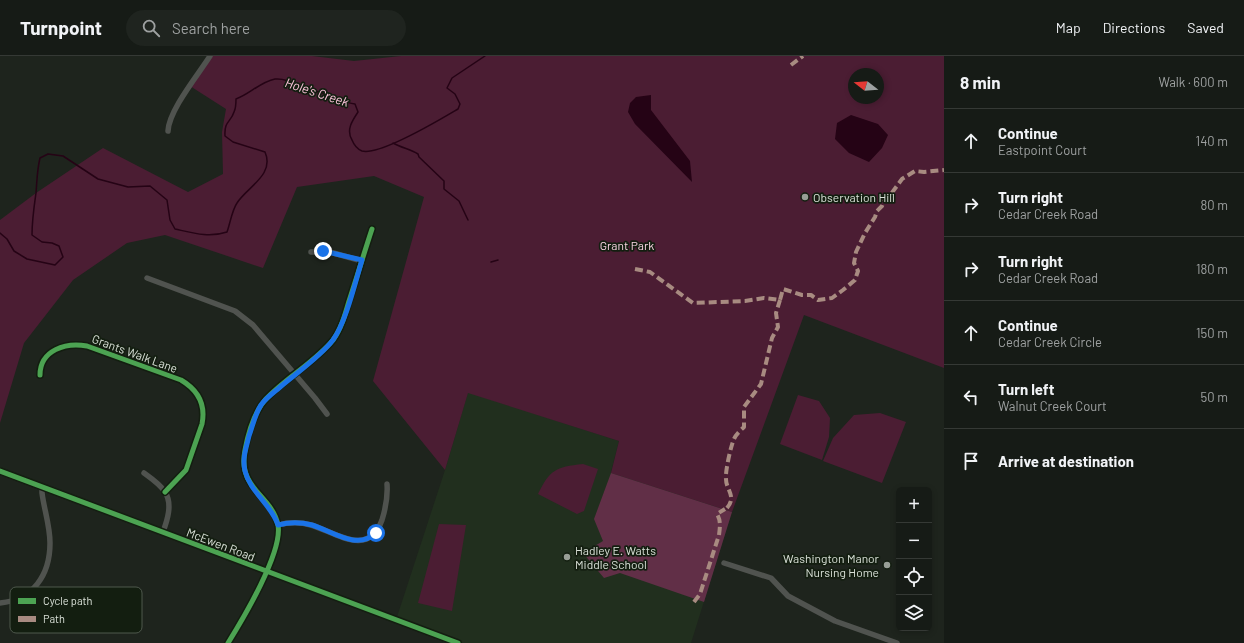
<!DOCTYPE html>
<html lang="en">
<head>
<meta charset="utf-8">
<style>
	:root { --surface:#161b16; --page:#1f241f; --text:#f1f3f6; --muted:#9ea1a1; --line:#353935 }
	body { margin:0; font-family:Barlow,sans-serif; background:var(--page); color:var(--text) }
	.controls { position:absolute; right:12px; bottom:12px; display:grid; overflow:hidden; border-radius:6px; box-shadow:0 2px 6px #0003 }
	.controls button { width:36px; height:36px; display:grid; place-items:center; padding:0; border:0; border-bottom:1px solid var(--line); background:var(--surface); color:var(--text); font:20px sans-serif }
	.compass { position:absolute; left:848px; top:12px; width:36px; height:36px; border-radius:50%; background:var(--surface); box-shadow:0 2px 6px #0003; rotate:287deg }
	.stop { position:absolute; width:12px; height:12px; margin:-9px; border:3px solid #1a73e8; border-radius:50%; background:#fff }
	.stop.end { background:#1a73e8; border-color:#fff; box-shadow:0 1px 4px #0008 }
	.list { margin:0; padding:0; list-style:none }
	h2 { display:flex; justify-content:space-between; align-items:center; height:52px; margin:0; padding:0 16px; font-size:17px }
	h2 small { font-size:13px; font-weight:400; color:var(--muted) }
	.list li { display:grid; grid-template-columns:26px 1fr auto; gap:12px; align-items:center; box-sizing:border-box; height:64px; padding:0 16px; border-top:1px solid var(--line) }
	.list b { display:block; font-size:15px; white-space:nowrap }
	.list p { margin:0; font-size:13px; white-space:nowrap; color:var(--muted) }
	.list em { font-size:13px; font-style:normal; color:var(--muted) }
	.icon { flex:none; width:22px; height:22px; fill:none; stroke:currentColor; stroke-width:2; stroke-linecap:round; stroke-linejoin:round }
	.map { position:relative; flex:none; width:944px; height:587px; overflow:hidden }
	header { display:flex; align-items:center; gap:24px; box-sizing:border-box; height:56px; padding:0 20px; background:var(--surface); border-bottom:1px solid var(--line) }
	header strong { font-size:19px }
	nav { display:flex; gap:22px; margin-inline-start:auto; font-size:14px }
	.search { width:280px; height:36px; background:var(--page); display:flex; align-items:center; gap:10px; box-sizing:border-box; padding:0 14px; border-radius:22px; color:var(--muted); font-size:15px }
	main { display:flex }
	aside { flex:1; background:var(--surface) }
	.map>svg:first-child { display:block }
	.built { fill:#212f1e }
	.green { fill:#4b1d33; fill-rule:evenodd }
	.forest { fill:#612f47 }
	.water { fill:#250315 }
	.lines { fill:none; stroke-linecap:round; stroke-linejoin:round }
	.stream { stroke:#250315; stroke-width:1.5 }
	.minor { stroke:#50534f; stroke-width:5.5 }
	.tertiary { stroke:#50534f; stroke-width:7 }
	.quiet { stroke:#a88b81; stroke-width:4; stroke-dasharray:8 4; stroke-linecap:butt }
	.cycleway-casing { stroke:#131e10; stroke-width:8 }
	.cycleway { stroke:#4ca352; stroke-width:5 }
	.route { stroke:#1a73e8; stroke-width:5 }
	.poi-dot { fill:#989e96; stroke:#131e10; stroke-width:1.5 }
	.labels { text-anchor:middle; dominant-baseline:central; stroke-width:3.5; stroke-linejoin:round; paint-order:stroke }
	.poi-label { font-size:12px; fill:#d9e0d7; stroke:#131e10; text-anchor:start }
	.park-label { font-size:12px; fill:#fbd4e4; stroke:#131e10 }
	.street-label { font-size:12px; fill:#d9e0d7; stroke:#131e10 }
	.water-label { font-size:13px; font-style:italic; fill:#fdc4dc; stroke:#131e10 }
	.key { fill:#131e10; stroke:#4e584c; stroke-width:1 }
	.key-label { font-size:11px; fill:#d9e0d7 }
</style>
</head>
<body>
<header>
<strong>Turnpoint</strong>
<div class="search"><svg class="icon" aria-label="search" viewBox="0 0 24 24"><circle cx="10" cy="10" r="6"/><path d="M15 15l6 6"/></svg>Search here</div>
<nav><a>Map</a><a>Directions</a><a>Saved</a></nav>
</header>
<main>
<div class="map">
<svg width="944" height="587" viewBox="0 0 944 587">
	<rect width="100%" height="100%" fill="#1e241d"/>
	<path class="built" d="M468 336 619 385 611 416 732 456 691 587H458L396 564 445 414Z"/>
	<path class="green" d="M210 0H312L354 5 401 0H944V312L804 259 732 456 611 417 619 385 468 337 445 414 373 325 424 141 374 120 297 131 263 212 165 179 127 187 73 224 24 287 0 367V164L36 137 103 92 188 136 223 118 222 76 226 53 190 30ZM854 18H878V42H854Z
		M798 339 819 345 830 362 829 381 822 404 780 388Z
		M880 357 906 366 882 427 823 405 833 382 854 359Z
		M583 408 598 413 584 455 577 458 538 438C550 414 555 411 583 408Z
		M439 468 466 469 452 555 418 547Z"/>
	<path class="forest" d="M611 417 732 456 704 546 620 517 604 522 583 497 603 485 594 463Z"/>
	<path class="water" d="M651 39V54L690 105 692 126 635 68 628 56 630 47 636 41Z
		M851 59 878 68 888 79 882 92 869 106 849 97 835 83 837 67Z"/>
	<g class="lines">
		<path class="stream" d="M393 87C402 92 410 93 418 98L419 101 444 125V133L459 145 468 164
			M0 177 7 183 14 195 27 203 55 209 63 201 59 190 52 187 42 186 32 179C32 164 34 151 36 137 37 125 37 114 40 102L48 98 63 100 98 123 128 131 150 130 167 144 170 164 175 173C193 177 209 182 227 176 230 168 232 154 237 147 247 131 275 119 265 96L233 86 225 80C224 65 231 66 234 56 236 52 236 47 236 43 250 38 260 26 275 23 286 22 295 28 305 32 313 35 321 36 329 39 338 42 345 47 355 48L358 56C352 65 346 74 352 84 354 89 357 93 362 95 380 100 441 63 458 53L460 48 455 38 447 32 452 22 485 0
			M491 206 498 204"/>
		<path class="minor" d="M168 75C169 54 198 19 210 0
			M311 196H330L362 205
			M147 222 235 255 253 269 315 342 327 358
			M40 319C40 294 66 286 87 290L181 324C198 334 206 348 202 368L186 414 165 436
			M144 417C151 422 160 428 165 436 173 448 167 465 163 476
			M278 469C289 466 300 466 311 469 337 477 368 502 382 464 386 451 388 441 387 428
			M724 507 771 522 788 540 835 565 897 587
			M0 547C33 544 50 519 50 487 50 470 44 453 42 437V431
			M228 587C243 563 283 496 278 469 272 439 237 433 245 394 248 378 254 357 265 344 284 323 315 306 333 284 341 273 345 259 349 245 357 221 364 197 372 173"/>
		<path class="tertiary" d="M0 415 458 587"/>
		<path class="quiet" d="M791 9 803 0
			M635 213 650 216 693 247 745 245 764 242 780 244 783 233 802 239H811L818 244 832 242 843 234 855 224 858 215 854 207 856 196 865 177 875 161 877 155 882 150 885 142 891 138 902 123 915 115 924 116 944 114
			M727 452C737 440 726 434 726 423 725 416 731 389 734 383 736 378 741 374 744 371V351L761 328 772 282 778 271 776 257 780 244
			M694 546 700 538 719 479C720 471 721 465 717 458L725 453"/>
		<defs>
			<path id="cycleway" d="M40 319C40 294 66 286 87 290L181 324C198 334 206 348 202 368L186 414 165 436
				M0 415 458 587
				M228 587C243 563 283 496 278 469 272 439 237 433 245 394 248 378 254 357 265 344 284 323 315 306 333 284 341 273 345 259 349 245 357 221 364 197 372 173"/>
		</defs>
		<use href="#cycleway" class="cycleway-casing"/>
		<use href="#cycleway" class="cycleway"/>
	</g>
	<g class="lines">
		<path class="route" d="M323 195 362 204C355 227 346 266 333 284 320 301 295 318 279 332 273 337 266 342 261 349 255 358 253 369 249 380 246 392 242 403 245 415 250 436 271 448 278 469 289 466 301 466 312 469 332 475 357 495 376 477"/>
	</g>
	<g class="poi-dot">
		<circle cx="805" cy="141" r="4"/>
		<circle cx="567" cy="501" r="4"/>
		<circle cx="887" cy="509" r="4"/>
	</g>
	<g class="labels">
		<g class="poi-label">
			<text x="813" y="141">Observation Hill</text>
			<text x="575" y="494">Hadley E. Watts<tspan x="575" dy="14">Middle School</tspan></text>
			<text x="879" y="502" text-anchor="end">Washington Manor<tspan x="879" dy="14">Nursing Home</tspan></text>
		</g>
		<g class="park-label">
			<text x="627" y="189">Grant Park</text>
		</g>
		<g class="street-label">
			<text transform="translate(135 297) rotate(20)">Grants Walk Lane</text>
			<text transform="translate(221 488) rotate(21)">McEwen Road</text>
		</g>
		<g class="water-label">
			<text transform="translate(317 36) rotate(18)">Hole's Creek</text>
		</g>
	</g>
	<rect x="10" y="531" width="132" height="46" rx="6" class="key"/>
	<rect x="18" y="542" width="18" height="6" fill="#4ca352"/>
	<rect x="18" y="560" width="18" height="6" fill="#a88b81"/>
	<g class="key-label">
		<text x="43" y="549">Cycle path</text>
		<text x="43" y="567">Path</text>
	</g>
</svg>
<div class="controls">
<button>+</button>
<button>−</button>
<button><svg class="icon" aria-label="locate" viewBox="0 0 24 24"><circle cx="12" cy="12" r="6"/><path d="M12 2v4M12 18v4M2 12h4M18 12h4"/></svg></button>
<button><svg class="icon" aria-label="layers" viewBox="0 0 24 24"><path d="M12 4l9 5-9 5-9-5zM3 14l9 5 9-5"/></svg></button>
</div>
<svg class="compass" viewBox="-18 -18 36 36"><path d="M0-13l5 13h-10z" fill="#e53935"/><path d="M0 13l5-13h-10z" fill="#9ea1a1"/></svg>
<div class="stop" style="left:376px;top:477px"></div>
<div class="stop end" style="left:323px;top:195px"></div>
</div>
<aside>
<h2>8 min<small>Walk · 600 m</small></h2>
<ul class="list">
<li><svg class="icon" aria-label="ahead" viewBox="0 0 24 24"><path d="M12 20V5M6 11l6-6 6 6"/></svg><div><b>Continue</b><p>Eastpoint Court</p></div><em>140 m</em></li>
<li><svg class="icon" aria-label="right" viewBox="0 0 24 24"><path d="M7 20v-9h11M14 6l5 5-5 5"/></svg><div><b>Turn right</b><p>Cedar Creek Road</p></div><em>80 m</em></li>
<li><svg class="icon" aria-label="right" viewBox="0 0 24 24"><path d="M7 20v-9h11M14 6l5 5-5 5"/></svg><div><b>Turn right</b><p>Cedar Creek Road</p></div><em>180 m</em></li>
<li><svg class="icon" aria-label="ahead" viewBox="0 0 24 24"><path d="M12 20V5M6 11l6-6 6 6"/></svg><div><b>Continue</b><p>Cedar Creek Circle</p></div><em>150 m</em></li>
<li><svg class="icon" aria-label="left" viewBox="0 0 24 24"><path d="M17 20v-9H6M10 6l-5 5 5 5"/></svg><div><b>Turn left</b><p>Walnut Creek Court</p></div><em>50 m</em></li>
<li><svg class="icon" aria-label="arrive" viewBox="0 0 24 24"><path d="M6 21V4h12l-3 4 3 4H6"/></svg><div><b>Arrive at destination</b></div></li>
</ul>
</aside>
</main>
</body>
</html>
